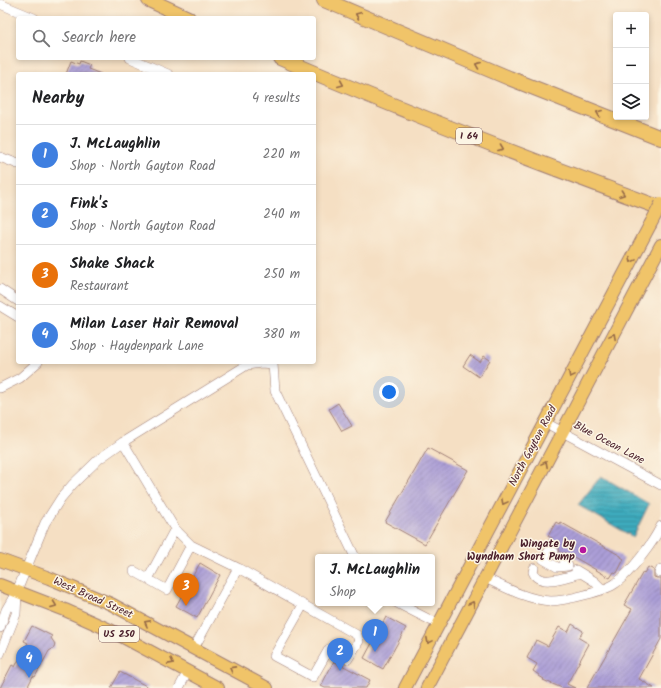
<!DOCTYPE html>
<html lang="en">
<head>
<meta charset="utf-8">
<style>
	:root { --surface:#fff; --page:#f6f6f6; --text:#202124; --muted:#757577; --line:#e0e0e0; --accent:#111827 }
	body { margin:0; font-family:Kalam,sans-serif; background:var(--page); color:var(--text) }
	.controls { position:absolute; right:12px; top:12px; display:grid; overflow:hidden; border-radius:4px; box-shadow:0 2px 6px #0003 }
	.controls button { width:36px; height:36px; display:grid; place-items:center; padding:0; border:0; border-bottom:1px solid var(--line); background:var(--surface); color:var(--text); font:20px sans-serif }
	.you { position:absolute; left:389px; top:392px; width:14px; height:14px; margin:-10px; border:3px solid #fff; border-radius:50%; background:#1a73e8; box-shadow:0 0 0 6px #1a73e833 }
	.badge { display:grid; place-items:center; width:26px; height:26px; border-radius:50%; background:var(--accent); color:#fff; font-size:13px; font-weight:700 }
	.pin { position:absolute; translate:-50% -33px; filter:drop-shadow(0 1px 2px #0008) }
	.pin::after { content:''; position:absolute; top:21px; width:14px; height:12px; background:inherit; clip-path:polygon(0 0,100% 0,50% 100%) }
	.popup { position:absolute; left:315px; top:554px; width:120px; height:52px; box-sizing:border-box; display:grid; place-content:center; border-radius:4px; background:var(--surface); filter:drop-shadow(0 1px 3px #0005); font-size:13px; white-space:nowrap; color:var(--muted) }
	.popup b { font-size:15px; color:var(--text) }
	.popup::after { content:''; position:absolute; left:50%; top:100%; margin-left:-8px; border:8px solid transparent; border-top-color:var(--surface) }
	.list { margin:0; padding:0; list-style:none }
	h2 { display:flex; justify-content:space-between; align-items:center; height:52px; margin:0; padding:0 16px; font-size:17px }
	h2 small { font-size:13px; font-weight:400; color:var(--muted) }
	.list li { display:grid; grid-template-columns:26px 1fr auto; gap:12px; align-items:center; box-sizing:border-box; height:60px; padding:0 16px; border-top:1px solid var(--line) }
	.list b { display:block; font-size:15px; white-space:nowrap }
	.list p { margin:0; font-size:13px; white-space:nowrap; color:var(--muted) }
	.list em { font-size:13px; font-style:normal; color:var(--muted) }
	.icon { flex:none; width:22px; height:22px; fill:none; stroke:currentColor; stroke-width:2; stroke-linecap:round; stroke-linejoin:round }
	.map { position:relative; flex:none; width:661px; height:688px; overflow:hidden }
	.search { position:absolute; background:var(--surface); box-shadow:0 2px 6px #0003; left:16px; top:16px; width:300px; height:44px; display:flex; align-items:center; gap:10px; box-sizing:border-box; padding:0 14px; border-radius:4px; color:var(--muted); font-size:15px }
	.panel { position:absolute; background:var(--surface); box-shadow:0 2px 6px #0003; left:16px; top:72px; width:300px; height:292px; border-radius:4px }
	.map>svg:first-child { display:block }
	.water { fill:url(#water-rules); stroke:#446574 }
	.building { fill:url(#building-hatch) }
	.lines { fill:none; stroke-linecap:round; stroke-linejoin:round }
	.minor-casing { stroke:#a07f77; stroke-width:10 }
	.major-casing { stroke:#a07f77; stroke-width:14 }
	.highway-casing { stroke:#a07f77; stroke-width:16 }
	.minor { stroke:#fff; stroke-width:9 }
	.major { stroke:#f0c469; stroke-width:12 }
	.highway { stroke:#f0c469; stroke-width:14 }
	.major-bridge-casing { stroke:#a07f77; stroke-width:14; stroke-linecap:butt }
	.major-bridge { stroke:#f0c469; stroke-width:12 }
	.oneway { stroke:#956947 }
	.poi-dot { fill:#b5179e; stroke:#fcf5e5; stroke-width:1.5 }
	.labels { text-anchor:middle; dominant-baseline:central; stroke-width:3; stroke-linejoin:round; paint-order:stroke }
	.shield { fill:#fcf5e5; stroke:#7f5f63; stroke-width:1 }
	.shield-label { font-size:10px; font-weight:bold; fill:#4a1f2b }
	.street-label { font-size:11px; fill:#4a1f2b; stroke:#fcf5e5 }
	.poi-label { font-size:11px; font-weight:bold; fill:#4a1f2b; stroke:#fcf5e5; text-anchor:end }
</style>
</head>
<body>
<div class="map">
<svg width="661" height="688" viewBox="0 0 661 688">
	<defs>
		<pattern id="water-rules" width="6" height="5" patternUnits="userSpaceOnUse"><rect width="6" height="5" fill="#3eabbd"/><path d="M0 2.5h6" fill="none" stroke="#368b9a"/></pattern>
		<pattern id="building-hatch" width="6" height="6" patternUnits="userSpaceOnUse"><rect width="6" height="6" fill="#ab9ed7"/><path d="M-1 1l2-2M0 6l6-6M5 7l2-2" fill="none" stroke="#8d80af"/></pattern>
	</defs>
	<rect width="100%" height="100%" fill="#fcf5e5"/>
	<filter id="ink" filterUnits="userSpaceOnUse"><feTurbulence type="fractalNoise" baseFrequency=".025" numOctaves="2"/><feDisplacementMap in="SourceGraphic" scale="8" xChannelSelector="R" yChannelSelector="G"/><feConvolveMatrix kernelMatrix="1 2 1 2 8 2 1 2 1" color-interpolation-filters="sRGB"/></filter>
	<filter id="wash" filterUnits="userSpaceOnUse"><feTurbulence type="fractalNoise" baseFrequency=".012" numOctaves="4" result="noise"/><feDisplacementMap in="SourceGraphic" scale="16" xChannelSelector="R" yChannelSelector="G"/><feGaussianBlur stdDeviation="0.9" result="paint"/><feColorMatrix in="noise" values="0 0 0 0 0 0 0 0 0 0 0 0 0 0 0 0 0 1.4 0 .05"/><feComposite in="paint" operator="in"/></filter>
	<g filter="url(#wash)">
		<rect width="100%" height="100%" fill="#f5dfc3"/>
		<path class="water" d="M601 476 649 504 633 537 578 505Z"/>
		<g id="blocks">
			<path class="building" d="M71 61 79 64 80 61 90 65 88 69 101 74H66Z
				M470 355 480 362 484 356 490 360 479 377 463 366Z
				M338 403 352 426 342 431 329 409Z
				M428 448 468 470 425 544 385 522Z
				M556 522 559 524 560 522 621 556V557L624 559 617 573 614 572 610 578 567 553H560L559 548 550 543 552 538 548 536Z
				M200 563 220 575 197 618 176 606Z
				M648 567 654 570V577L657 578H661V639L639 679 654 688H587L632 609 624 605 643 572 644 573Z
				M386 617 406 628 383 669 364 658Z
				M572 624 583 631 579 638 589 644 567 684 575 688H562L543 680 544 679 539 676V675L533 671 537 664 527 658 536 640 548 646 559 627 568 632Z
				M32 626 52 636 51 638 55 644 54 648 49 651 35 677 33 676 27 688H0L12 665 15 667 28 643 24 641Z
				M334 661 370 680 366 688H325L321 686Z
				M120 672 150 688H111Z"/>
		</g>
	</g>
	<g filter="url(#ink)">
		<use href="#blocks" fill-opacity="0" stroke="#a07f77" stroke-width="1"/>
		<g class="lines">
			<defs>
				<path id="minor" d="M0 4 34 18
					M130 58 168 74
					M0 157 18 164
					M0 289 18 301
					M0 306 18 317
					M0 388 20 378 38 362
					M546 423 661 485
					M123 442 175 529 191 545 238 568
					M554 552 550 550 543 559 557 567 568 566 563 558
					M534 568 533 572C539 588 568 576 581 573
					M576 570 594 581 602 589
					M134 571 167 590 191 545
					M659 573 661 569
					M485 578C506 588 528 600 551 601 564 601 606 591 616 583 631 572 653 543 661 526
					M148 579 175 529
					M397 603 438 624
					M0 628 6 610 17 591 45 523 61 498 73 484 99 459 123 442 247 365 261 363 273 364 275 391 355 557
					M194 648 238 568 357 635 359 641 348 659 329 649 313 677 274 656 303 605
					M0 654 16 614 17 593
					M179 688 188 671"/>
				<path id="major" d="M0 560 49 578 111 604 267 688
					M0 585 65 610 112 631 218 688
					M405 688 650 225
					M427 688 661 245"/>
				<path id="highway" d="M149 0 188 18
					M324 0 509 78 661 138
					M280 58C405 112 533 161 661 208"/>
			</defs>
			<use href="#minor" class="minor-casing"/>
			<use href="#major" class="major-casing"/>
			<use href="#highway" class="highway-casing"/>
			<use href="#minor" class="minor"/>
			<use href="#major" class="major"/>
			<use href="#highway" class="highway"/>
			<defs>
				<path id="major-bridge" d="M650 225 661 204"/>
			</defs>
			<use href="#major-bridge" class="major-bridge-casing"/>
			<use href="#major-bridge" class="major-bridge"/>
		</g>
		<defs><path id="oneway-chevron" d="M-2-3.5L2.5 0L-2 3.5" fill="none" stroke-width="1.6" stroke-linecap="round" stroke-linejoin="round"/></defs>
		<g class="oneway">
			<use href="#oneway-chevron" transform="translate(358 15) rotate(-157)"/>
			<use href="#oneway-chevron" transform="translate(478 65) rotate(-158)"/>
			<use href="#oneway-chevron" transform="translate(341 84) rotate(23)"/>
			<use href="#oneway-chevron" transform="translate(599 113) rotate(-158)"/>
			<use href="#oneway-chevron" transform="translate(501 148) rotate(21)"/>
			<use href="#oneway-chevron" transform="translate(622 194) rotate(20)"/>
			<use href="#oneway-chevron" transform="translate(632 260) rotate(118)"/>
			<use href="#oneway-chevron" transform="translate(613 336) rotate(-62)"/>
			<use href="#oneway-chevron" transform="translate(571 375) rotate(118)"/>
			<use href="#oneway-chevron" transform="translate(545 464) rotate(-62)"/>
			<use href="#oneway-chevron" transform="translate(504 502) rotate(118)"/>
			<use href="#oneway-chevron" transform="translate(472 604) rotate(-62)"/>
			<use href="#oneway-chevron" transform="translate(54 605) rotate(21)"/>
			<use href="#oneway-chevron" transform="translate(147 623) rotate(-152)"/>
			<use href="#oneway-chevron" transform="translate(429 641) rotate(118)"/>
			<use href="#oneway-chevron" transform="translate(171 662) rotate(28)"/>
			<use href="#oneway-chevron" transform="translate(232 669) rotate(-151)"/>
		</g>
	</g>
	<circle class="poi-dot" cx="583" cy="550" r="4"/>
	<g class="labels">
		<g class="shield">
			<rect x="456" y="128" width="26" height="16" rx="3"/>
			<rect x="99" y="626" width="40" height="16" rx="3"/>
		</g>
		<g class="shield-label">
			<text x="469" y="136">I 64</text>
			<text x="119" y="634">US 250</text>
		</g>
		<g class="street-label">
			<text transform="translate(609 443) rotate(28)">Blue Ocean Lane</text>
			<text transform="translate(533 446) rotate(-62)">North Gayton Road</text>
			<text transform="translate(93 598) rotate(24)">West Broad Street</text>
		</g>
		<g class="poi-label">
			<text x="575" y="544">Wingate by<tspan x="575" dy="13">Wyndham Short Pump</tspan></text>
		</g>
	</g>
</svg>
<div class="controls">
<button>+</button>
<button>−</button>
<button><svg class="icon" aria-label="layers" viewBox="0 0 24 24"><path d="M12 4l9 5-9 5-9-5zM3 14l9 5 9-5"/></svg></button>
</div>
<div class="you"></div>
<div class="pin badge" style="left:375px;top:652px;background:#3f7fe0">1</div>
<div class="popup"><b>J. McLaughlin</b>Shop</div>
<div class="pin badge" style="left:340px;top:671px;background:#3f7fe0">2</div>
<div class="pin badge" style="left:186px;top:606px;background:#e8710a">3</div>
<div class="pin badge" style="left:29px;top:678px;background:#3f7fe0">4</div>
<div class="search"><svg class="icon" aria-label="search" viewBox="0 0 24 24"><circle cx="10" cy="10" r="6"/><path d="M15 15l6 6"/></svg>Search here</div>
<section class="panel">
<h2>Nearby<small>4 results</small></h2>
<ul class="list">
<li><span class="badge" style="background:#3f7fe0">1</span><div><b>J. McLaughlin</b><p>Shop · North Gayton Road</p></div><em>220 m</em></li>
<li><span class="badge" style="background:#3f7fe0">2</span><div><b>Fink's</b><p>Shop · North Gayton Road</p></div><em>240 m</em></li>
<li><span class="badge" style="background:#e8710a">3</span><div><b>Shake Shack</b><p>Restaurant</p></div><em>250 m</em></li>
<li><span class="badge" style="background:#3f7fe0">4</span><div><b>Milan Laser Hair Removal</b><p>Shop · Haydenpark Lane</p></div><em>380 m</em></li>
</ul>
</section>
</div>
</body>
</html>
